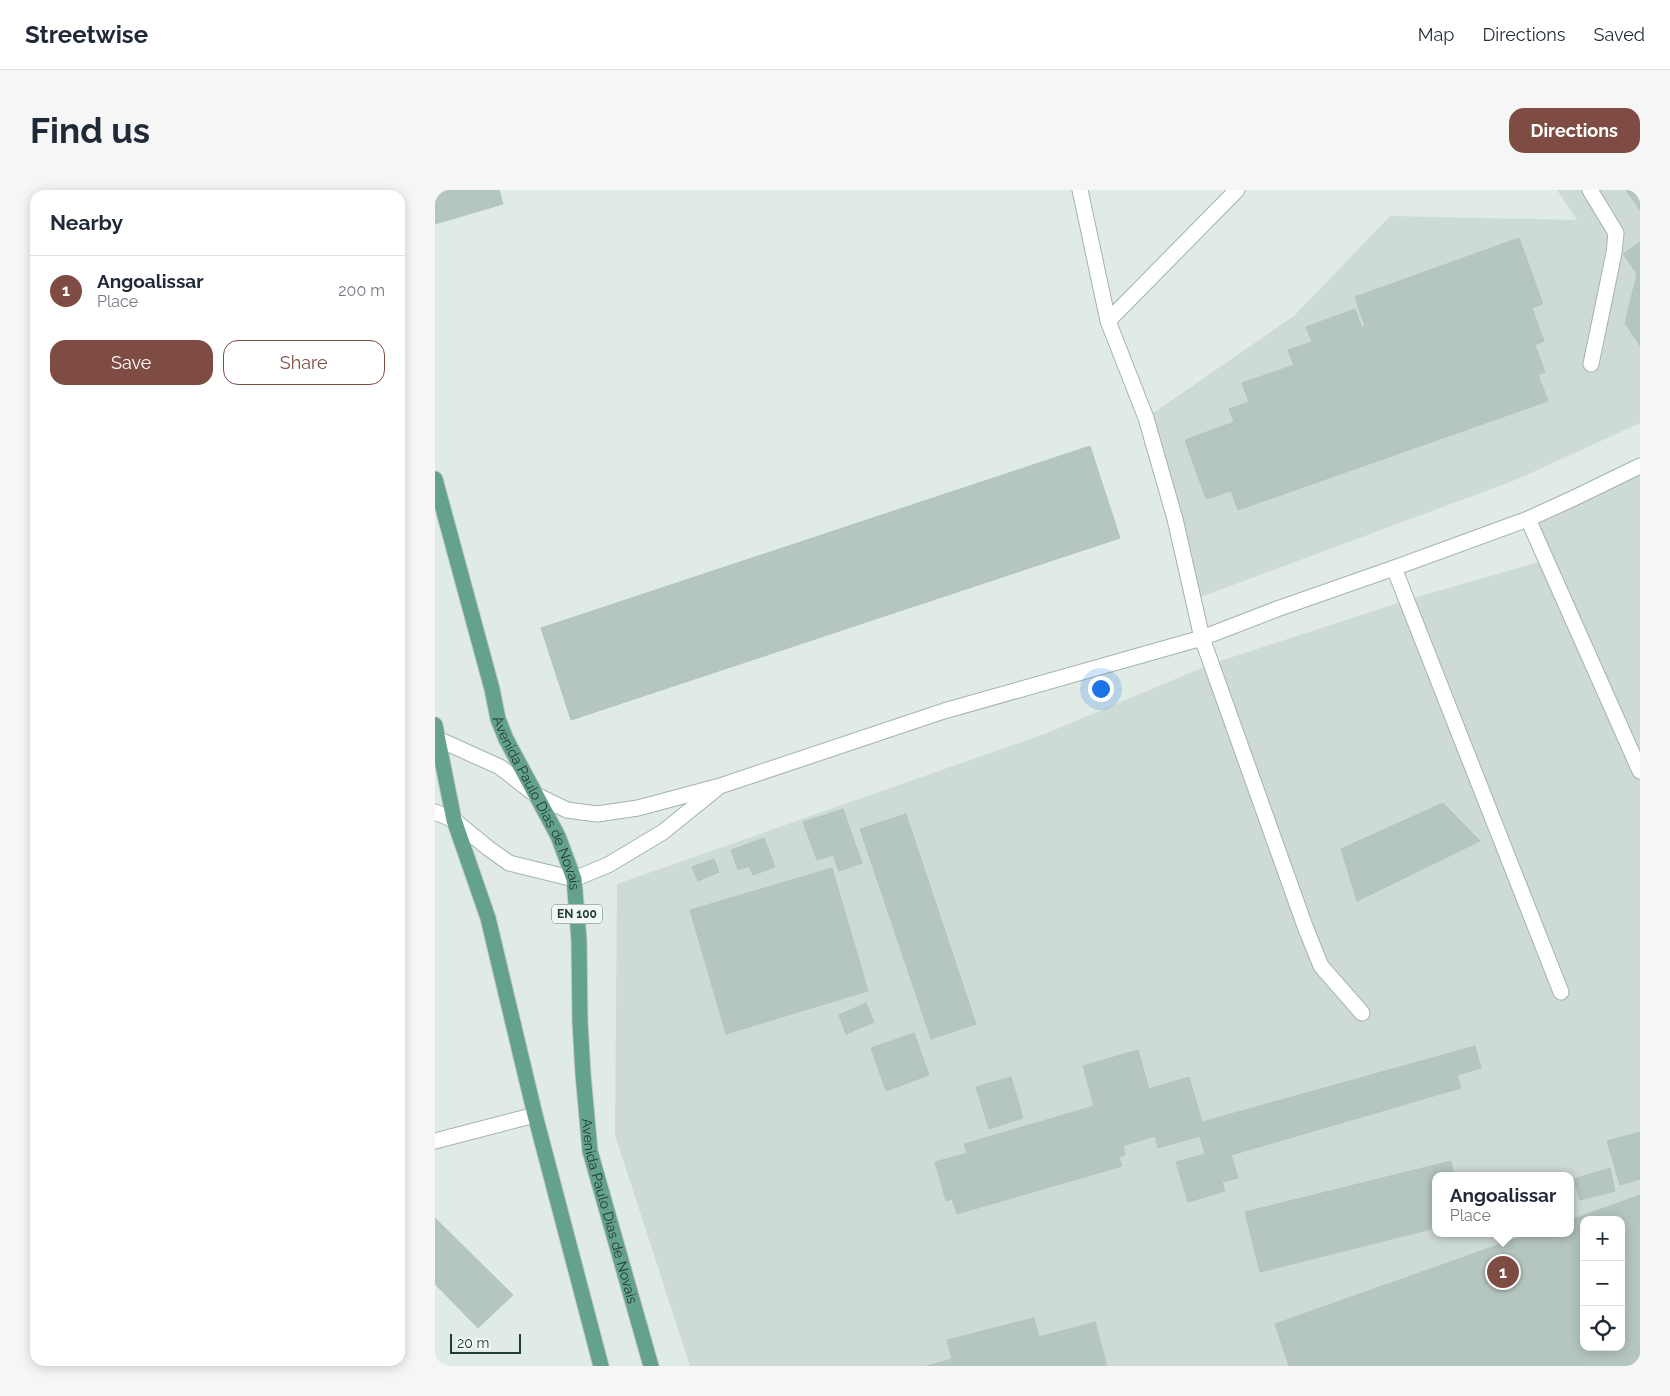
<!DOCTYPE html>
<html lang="en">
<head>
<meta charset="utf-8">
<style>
	:root { --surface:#fff; --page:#f6f6f7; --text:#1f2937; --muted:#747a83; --line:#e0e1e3; --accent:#7f4c44 }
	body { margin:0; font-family:Raleway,sans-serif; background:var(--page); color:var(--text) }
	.controls { position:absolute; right:15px; bottom:15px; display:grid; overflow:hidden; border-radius:10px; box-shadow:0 2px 12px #0003 }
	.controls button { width:45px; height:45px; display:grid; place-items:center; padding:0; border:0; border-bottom:1px solid var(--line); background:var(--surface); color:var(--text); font:25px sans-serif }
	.scale { position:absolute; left:15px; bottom:12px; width:71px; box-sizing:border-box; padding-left:5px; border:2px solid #203c33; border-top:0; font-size:14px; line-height:18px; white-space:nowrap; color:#203c33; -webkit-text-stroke:4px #f0f8f4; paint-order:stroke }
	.you { position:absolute; left:665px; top:498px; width:18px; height:18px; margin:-12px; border:4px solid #fff; border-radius:50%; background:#1a73e8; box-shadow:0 0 0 8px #1a73e833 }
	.badge { display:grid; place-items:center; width:32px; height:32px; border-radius:50%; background:var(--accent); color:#fff; font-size:16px; font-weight:700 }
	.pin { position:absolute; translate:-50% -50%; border:2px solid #fff; box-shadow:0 1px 5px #0006 }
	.popup { position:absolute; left:997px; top:982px; width:142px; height:65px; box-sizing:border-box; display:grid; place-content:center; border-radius:10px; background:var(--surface); filter:drop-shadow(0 1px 4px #0005); font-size:16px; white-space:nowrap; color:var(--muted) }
	.popup b { font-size:19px; color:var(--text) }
	.popup::after { content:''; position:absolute; left:50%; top:100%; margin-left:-10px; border:10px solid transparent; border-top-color:var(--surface) }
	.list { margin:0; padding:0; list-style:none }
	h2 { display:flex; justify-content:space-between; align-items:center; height:65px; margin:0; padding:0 20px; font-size:21px }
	h2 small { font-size:16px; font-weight:400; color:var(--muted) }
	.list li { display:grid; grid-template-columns:32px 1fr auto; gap:15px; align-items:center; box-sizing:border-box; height:70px; padding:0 20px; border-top:1px solid var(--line) }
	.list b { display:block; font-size:19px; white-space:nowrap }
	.list p { margin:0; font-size:16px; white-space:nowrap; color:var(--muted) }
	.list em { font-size:16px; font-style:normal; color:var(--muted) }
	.actions { display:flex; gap:10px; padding:15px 20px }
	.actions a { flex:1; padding:11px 0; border:1px solid var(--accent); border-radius:15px; text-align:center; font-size:18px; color:var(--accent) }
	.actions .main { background:var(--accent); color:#fff }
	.icon { flex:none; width:28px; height:28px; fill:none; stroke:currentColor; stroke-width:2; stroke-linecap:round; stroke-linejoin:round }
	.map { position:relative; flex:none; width:1205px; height:1176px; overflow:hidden; border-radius:15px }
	header { display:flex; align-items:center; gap:30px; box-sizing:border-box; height:70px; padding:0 25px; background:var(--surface); border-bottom:1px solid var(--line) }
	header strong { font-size:24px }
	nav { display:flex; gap:28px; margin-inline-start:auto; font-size:18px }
	.intro { display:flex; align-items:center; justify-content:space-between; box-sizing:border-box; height:120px; padding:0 30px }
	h1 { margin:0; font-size:35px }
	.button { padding:12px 22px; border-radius:15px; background:var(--accent); color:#fff; font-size:18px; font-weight:700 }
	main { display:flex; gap:30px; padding:0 30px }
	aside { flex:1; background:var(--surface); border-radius:15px; box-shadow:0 2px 12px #0003 }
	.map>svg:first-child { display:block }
	.built { fill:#cedbd5; fill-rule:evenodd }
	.building { fill:#b5c6bf; stroke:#b2c5bc; fill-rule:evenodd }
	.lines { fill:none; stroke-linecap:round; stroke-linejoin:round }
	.minor-casing { stroke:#a3b3ad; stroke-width:17 }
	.major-casing { stroke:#c1c8c6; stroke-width:17 }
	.minor { stroke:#fff; stroke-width:15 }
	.major { stroke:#64a18f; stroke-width:15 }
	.labels { text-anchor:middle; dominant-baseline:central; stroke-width:5; stroke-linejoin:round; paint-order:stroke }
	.shield { fill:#f0f8f4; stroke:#5e746d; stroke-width:1 }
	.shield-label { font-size:12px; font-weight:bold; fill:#203c33 }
	.street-label { font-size:14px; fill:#203c33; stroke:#f0f8f4 }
</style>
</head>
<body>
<header>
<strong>Streetwise</strong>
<nav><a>Map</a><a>Directions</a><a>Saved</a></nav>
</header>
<div class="intro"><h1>Find us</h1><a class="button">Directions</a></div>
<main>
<aside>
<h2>Nearby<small></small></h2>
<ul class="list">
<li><span class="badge">1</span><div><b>Angoalissar</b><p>Place</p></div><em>200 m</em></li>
</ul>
<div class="actions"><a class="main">Save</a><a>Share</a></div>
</aside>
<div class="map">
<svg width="1205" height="1176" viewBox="0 0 1205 1176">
	<rect width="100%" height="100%" fill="#e0ebe6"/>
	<path class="built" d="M1122 0H1205V233L1083 289 758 410 711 228 860 125 955 26 1142 30Z
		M1205 274V1176H255L180 945 182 694 612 543 776 474 972 410 1111 370 1093 329ZM1000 986H1136V1043H1000ZM1149 1030H1186V1157H1149Z"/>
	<path class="building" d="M0 0H64L68 14 0 34Z
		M1191 0H1205V20Z
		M1084 48 1108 114 1097 118 1109 151 1100 155 1110 182 1103 185 1113 211 803 320 796 301 771 309 750 250 799 232 794 219 814 212 807 193 859 175 853 160 877 152 871 137 920 119 927 138 930 136 920 107Z
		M1205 52V156L1190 133 1202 84 1188 64Z
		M655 256 685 348 136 530 106 438Z
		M1008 613 1045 651 922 711 906 659Z
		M408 619 427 673 404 681 398 665 382 670 368 632Z
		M471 624 541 834 496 849 425 639Z
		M329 648 340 677 318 685 314 676 303 680 296 660Z
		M279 669 284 682 263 691 257 677Z
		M397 678 433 801 291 844 255 720Z
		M431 813 439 832 411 844 404 825Z
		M479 843 494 885 451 901 436 858Z
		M1040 856 1046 878 1022 885 1026 898 796 965 803 988 787 992 790 1001 753 1012 741 972 770 964 765 946 723 958 720 946 688 956 690 965 684 967 687 976 522 1024 517 1009 511 1011 500 972 532 963 529 954 659 916 648 876 703 860 714 899 754 887 767 932Z
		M576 887 588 928 554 939 541 897Z
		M1205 942V989L1185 995 1172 951Z
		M1016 971 1019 986H1000V1038L825 1082 810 1022Z
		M1175 978 1180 1001 1145 1010 1139 989Z
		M1205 1005V1176H854L840 1134 1097 1043H1136V1030ZM1149 1030H1186V1157H1149Z
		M0 1028 78 1105 43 1138 0 1094Z
		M599 1128 604 1147 660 1132 672 1176H492L517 1169 512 1150Z"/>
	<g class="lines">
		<defs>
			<path id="minor" d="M645 0 673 131 711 228 740 329 767 448 871 739 886 776 927 823
				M1155 0 1181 43 1179 63 1156 174
				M673 131 802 0
				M1093 329 1205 581
				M959 378 1126 802
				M0 549H3L65 577 101 605 132 620 162 624 203 618 285 596 509 521 767 448 842 419 959 378 1093 329 1139 308 1205 276
				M0 622 19 630 53 658 74 673 139 689 173 675 228 642 280 600
				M0 951 100 925"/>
			<g id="major">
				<path id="s1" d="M0 289 57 499 63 529 71 549 123 646 139 689 144 750 145 832 148 884 155 961 216 1176"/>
				<path d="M0 535 19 630 53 728 100 925 166 1176"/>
			</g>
		</defs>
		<use href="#minor" class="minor-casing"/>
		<use href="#major" class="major-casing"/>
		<use href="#minor" class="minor"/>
		<use href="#major" class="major"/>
	</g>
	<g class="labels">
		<rect class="shield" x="117" y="714.5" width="50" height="19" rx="4"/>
		<g class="shield-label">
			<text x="142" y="724">EN 100</text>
		</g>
		<g class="street-label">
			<text stroke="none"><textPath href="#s1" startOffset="341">Avenida Paulo Dias de Novais</textPath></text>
			<text stroke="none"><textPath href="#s1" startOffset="761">Avenida Paulo Dias de Novais</textPath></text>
		</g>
	</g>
</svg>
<div class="controls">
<button>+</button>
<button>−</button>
<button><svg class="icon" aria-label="locate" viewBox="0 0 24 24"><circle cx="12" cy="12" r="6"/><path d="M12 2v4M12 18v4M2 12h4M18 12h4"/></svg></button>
</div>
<div class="scale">20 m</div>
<div class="you"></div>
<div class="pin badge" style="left:1068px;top:1082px">1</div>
<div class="popup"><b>Angoalissar</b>Place</div>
</div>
</main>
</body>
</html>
